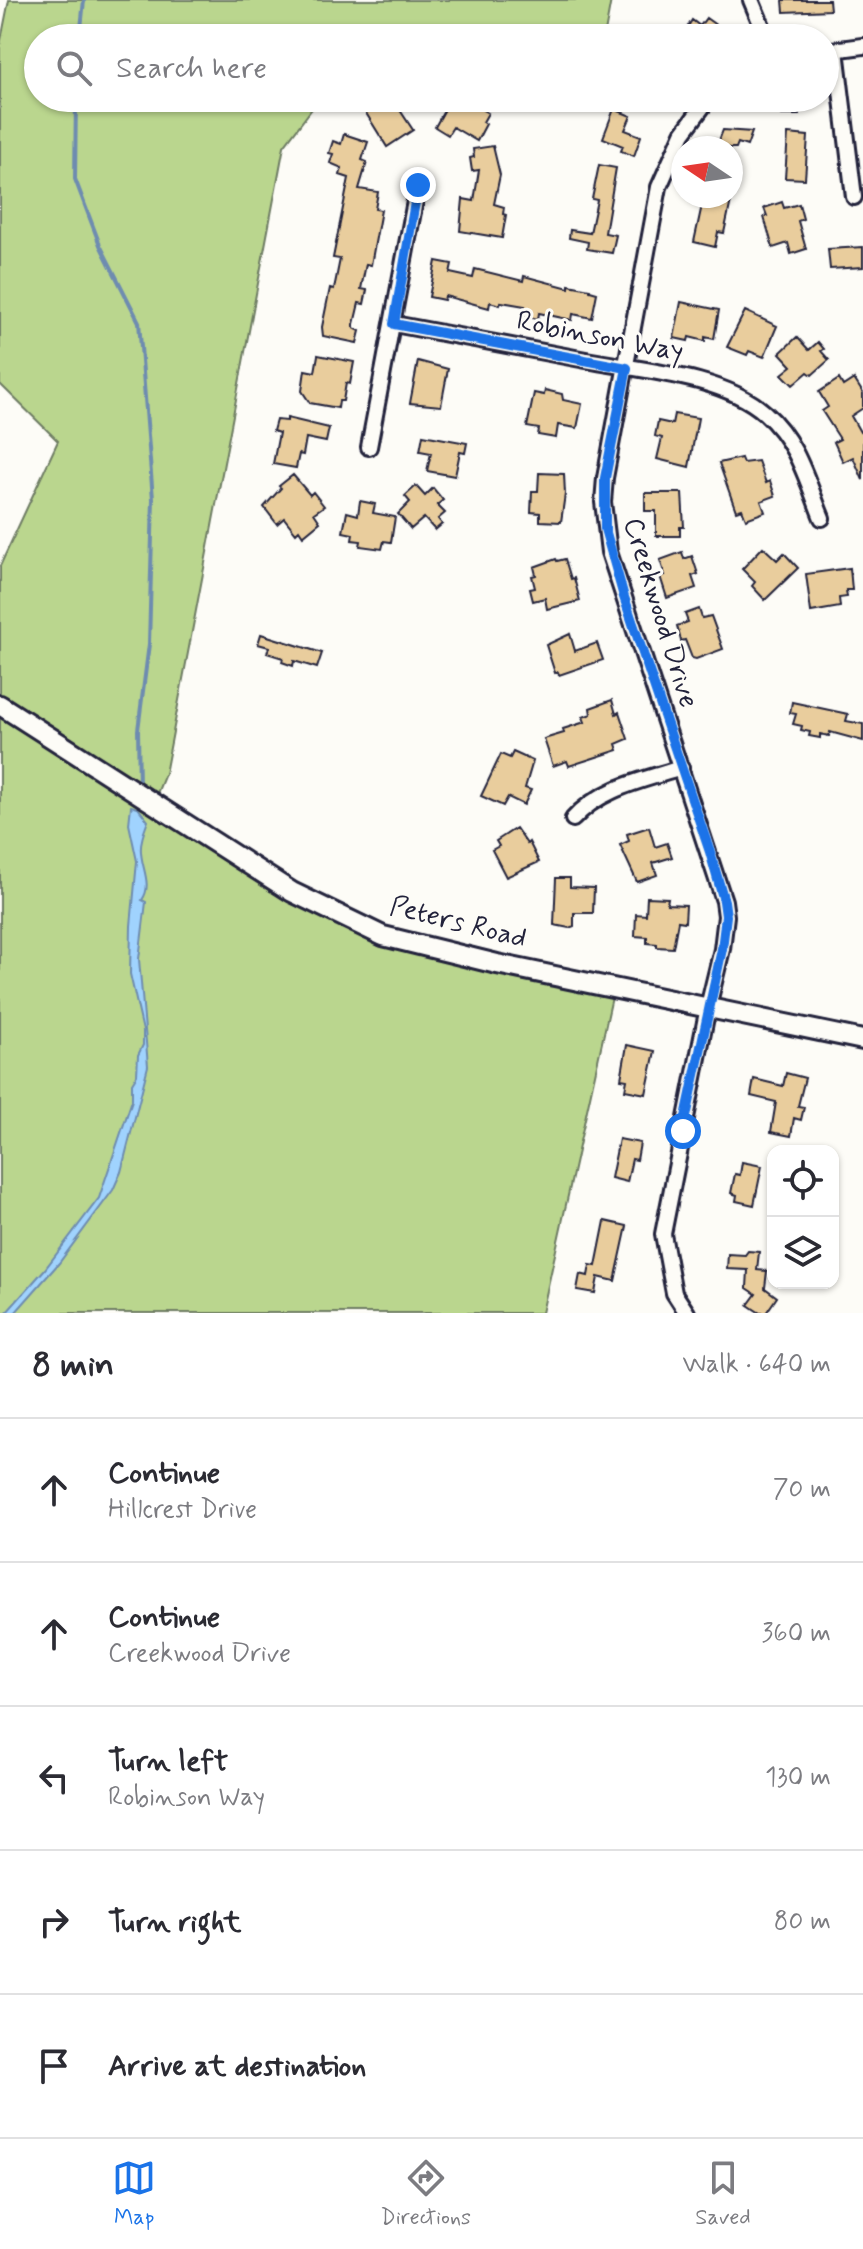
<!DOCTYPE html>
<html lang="en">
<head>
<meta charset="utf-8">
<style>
	:root { --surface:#fff; --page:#f2f2f3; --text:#2b2b33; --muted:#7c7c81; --line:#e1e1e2; --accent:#1a73e8 }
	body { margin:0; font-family:Mynerve,sans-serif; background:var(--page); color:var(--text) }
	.controls { position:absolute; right:24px; bottom:24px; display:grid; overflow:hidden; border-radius:16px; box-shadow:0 2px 6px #0004 }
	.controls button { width:72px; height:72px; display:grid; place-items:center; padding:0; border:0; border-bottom:2px solid var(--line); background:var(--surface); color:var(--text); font:40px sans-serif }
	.compass { position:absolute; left:671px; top:136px; width:72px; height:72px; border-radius:50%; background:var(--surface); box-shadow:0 2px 6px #0004; rotate:283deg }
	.stop { position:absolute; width:24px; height:24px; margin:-18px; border:6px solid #1a73e8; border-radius:50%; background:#fff }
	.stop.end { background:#1a73e8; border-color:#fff; box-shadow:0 2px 8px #0008 }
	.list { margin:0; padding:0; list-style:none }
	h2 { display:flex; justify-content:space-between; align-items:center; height:104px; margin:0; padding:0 32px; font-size:34px }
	h2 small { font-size:26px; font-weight:400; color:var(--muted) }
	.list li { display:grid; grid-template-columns:52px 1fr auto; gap:24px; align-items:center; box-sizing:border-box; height:144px; padding:0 32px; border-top:2px solid var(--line) }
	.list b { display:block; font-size:30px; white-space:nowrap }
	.list p { margin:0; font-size:26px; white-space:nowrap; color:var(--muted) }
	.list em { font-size:26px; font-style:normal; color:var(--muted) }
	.icon { flex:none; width:44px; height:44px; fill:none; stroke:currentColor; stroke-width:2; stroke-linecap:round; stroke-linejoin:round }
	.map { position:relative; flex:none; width:863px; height:1313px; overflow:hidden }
	.search { position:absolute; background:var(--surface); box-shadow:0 2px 6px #0004; left:24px; right:24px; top:24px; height:88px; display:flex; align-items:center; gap:20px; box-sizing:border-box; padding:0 28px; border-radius:44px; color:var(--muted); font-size:30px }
	.sheet { height:824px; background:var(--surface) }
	nav { display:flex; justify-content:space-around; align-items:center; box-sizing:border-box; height:112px; border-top:2px solid var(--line); background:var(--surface); font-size:22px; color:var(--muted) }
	nav a { display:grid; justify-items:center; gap:4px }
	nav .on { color:var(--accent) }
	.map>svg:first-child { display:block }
	.green { fill:#bad68e; stroke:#6e7c64; stroke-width:2 }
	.water { fill:#a0d3fe; stroke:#6e8cb0; stroke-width:2 }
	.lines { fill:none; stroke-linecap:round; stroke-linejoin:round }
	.stream { stroke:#6e8cb0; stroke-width:4 }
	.building { fill:#e9cd9d; stroke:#22223b; stroke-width:2 }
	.minor-casing { stroke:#22223b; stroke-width:20 }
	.tertiary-casing { stroke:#22223b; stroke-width:24 }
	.minor { stroke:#fdfcf7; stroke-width:14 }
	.tertiary { stroke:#fdfcf7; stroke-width:18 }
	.route { stroke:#1a73e8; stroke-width:10 }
	.labels { text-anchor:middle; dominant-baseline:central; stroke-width:6; stroke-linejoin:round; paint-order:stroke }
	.street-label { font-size:28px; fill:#22223b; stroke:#fdfcf7 }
</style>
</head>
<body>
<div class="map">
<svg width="863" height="1313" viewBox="0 0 863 1313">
	<rect width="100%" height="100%" fill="#fdfcf7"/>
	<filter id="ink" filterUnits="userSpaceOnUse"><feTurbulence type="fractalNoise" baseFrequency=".0125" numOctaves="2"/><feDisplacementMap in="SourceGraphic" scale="16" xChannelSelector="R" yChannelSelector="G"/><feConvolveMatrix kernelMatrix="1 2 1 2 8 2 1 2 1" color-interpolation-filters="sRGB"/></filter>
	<g filter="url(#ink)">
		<path class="green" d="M9 0H611L604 38H38V98H320L284 146 165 774 153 803 383 936 614 988 542 1313H0V566L58 441 0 384V45Z"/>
		<path class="water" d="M131 806 138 808 148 821C145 829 141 838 141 847 139 864 154 884 142 900L146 902 139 959 148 1066 121 1172 113 1190 59 1263 15 1313H6L45 1269 99 1198 132 1100V1083L137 1075 138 1055 143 1045V1031L130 974 131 926 137 861 129 824Z"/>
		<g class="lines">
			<path class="stream" d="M80 38 84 0
				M76 98 75 179 100 245 139 322 153 499 149 644 138 730 139 786"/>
		</g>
		<path class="building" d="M783 0H829L830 10 784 12Z
			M706 18 720 28 713 38H686L689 34 685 31 692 20 700 26Z
			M372 98H392L413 130 387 147 361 105Z
			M445 98H489L483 110 488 113 483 122 486 124 477 141 453 127 448 135 435 127 445 109 440 106Z
			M780 98H798L799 115H781Z
			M614 109 631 116 625 130 641 136 634 156 621 151 623 146 603 138Z
			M723 130 752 132 747 146 738 143 736 148H721L722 144 718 143Z
			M344 134 368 142 362 160 367 162 359 189 378 192 375 209 381 210 371 265 366 264 361 289 367 290 364 304 359 303 354 324V328L360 331 357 343 323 336 322 327 330 288 334 289 340 259 333 258 349 178 340 175 342 168 330 163 333 154 329 153 333 141 341 144Z
			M788 134 808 136 805 179 785 178Z
			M493 146 500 175 494 204 504 207 503 214 506 215 502 238 460 231 463 199 474 201 479 170 472 171 470 158 474 157 473 149Z
			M599 165 616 168 605 233 616 235 612 253 587 249 588 242 569 238 570 230 590 233 597 200 592 199Z
			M715 196H732L724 233 718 232 715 247 694 242 702 205 713 207Z
			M782 202 784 208 799 204 803 219 798 221 806 249 791 254 788 243 773 248 764 217 767 216 764 208Z
			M863 247V267L830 269 828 249Z
			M436 261 452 264 450 273 473 278 475 269 523 281 524 276 569 288V285L590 289V291L597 293 592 318 573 314 572 320 539 313 538 319 523 316 525 306 501 302 500 305 490 302 489 308 445 296 444 300 429 297Z
			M681 302 719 310 714 339 705 337V341L689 337 688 341 674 338Z
			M745 311 777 326 764 357 749 351 747 355 727 347Z
			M797 337 809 350 818 342 824 349 821 351 829 360 812 375 808 372 793 385 782 374 792 366 780 353Z
			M318 355 354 362 350 384 346 383 343 401H339L338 408 310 403 302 391 305 370 315 372Z
			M418 361 448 369 441 406 410 403Z
			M839 379 843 386 854 379 863 393V408L851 416 860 432 863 430V480L853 457 843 462 834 442 840 439 822 411 828 407 819 392Z
			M545 390 562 394 563 400 582 404 577 428 558 425 556 438 538 435 539 429 527 427 534 393 544 395Z
			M674 414 698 418 689 467 657 459 662 438 655 436 658 421 672 424Z
			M287 418 329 428 326 442 306 438 303 455 299 454 296 468 273 464 279 433 273 431 276 420 287 421Z
			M423 435 467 443 465 453 460 452 455 476 427 471 431 453 420 451Z
			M741 458 743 463 758 461 766 483 770 481 775 496 761 501 765 512 746 519 742 509 736 511 719 463Z
			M539 473 564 474 565 494 561 522 540 521V513L531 512 532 491H538Z
			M293 475 310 495 313 492 324 506 314 513 320 522 303 536 299 530 296 533 284 518 277 524 264 507 281 488 279 486Z
			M416 486 425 496 433 488 443 500 437 505 445 513 438 519 442 524 435 530 424 518 411 529 398 514 410 502 405 496Z
			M645 493H682L684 527H680V536H656V511H645Z
			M360 501 375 504 373 513 395 517 391 542 384 541 382 549 360 546 361 541 352 540 353 534 343 532 347 512 358 515Z
			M763 547 777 560 784 553 798 568 765 600 752 586 755 582 742 569Z
			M682 552 684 559 692 556 698 574 692 576 696 588 667 598 660 576 665 575 660 560Z
			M556 559 557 561 565 559 571 579 574 578 580 601 547 609 545 598 533 601 530 589 535 588 532 576 536 575 534 567Z
			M850 568 852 590H846L847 597 839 598 840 607 811 612 806 574Z
			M699 609 702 618 711 616 723 649 696 659 692 658 685 640 681 641 677 626 688 622 685 614Z
			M261 634 322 653 317 668 294 661 293 666 282 662 283 658 267 653 269 647 258 644Z
			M570 634 575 651 597 643 603 660 559 675 558 672 555 673 546 645Z
			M612 700 616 714 619 712 628 739 616 744 618 750 569 766 567 761 553 766 544 739 564 733 563 729 585 722 583 717 591 714 590 708Z
			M792 702 848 714 846 721 863 724V741L830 732 829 736 820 734V738L809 736 810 732 801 730 802 726 793 724 796 714 790 713Z
			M513 752 533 761 525 788 531 790 524 805 508 797 503 806 481 796 501 754 510 758Z
			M649 827 655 847 667 843 672 857 653 863 657 875 637 882 620 845 629 841 627 834Z
			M516 828 527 844 529 842 539 862 506 877 492 850 499 846 496 841Z
			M556 878H570V887L594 888 593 913H574V926L569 928 554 925Z
			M647 897 668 898 667 904 686 905 685 922 678 921 673 948 657 947V944L647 943V937L635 936 636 914 646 915Z
			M627 1045 655 1051 646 1094 625 1090 627 1080 621 1079Z
			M786 1073 805 1078 798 1106 804 1107 801 1120 794 1118 791 1136 771 1132 776 1102 751 1096 754 1079 783 1086Z
			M619 1139 640 1143 637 1160 632 1159 627 1182 611 1178Z
			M742 1162 762 1166 754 1205 736 1201 737 1195 731 1193 735 1174 740 1175Z
			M605 1221 627 1226 615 1281 598 1277 595 1293 577 1290 580 1274 588 1276 590 1265 596 1266Z
			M748 1251 759 1252 757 1270 767 1271 765 1288 777 1297 766 1313H760L748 1305 756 1294 747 1288 748 1270 727 1269 728 1254 745 1255Z"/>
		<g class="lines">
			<defs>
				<path id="minor" d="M751 0 767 38
					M836 50 854 197
					M825 51 863 46
					M394 324C458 336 522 348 586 360 639 370 724 376 765 413 797 441 807 481 822 518
					M369 447 418 185
					M573 819C600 788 644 780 681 768
					M687 1313 674 1293 663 1234 708 1007 722 949 726 916 724 901 609 552 603 502 605 478 659 187 683 133 709 98"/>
				<path id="tertiary" d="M0 705 292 892 383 936 497 964 863 1040"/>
			</defs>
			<use href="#minor" class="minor-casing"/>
			<use href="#tertiary" class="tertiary-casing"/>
			<use href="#minor" class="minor"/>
			<use href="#tertiary" class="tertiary"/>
		</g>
	</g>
	<g class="lines" filter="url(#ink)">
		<path class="route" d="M418 185 394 324 627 368 605 478V529L624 597 710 852 724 901 726 916 722 949 683 1131"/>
	</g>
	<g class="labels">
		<g class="street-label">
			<text transform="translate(600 337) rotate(11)">Robinson Way</text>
			<text transform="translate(660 613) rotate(73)">Creekwood Drive</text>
			<text transform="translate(458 923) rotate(14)">Peters Road</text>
		</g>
	</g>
</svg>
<div class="controls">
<button><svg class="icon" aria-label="locate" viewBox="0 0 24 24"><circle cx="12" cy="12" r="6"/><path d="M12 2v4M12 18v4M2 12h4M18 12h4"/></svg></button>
<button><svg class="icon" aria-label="layers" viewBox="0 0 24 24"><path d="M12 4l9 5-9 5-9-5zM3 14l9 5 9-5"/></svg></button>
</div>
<svg class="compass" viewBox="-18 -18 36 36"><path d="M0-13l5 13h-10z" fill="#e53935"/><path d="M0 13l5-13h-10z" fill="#7c7c81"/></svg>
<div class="stop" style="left:683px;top:1131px"></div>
<div class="stop end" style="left:418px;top:185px"></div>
<div class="search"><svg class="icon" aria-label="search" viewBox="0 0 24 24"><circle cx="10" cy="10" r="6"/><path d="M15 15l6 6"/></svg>Search here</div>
</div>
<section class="sheet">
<h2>8 min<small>Walk · 640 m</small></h2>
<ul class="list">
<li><svg class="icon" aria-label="ahead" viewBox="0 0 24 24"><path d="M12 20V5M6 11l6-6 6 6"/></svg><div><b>Continue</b><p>Hillcrest Drive</p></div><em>70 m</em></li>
<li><svg class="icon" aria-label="ahead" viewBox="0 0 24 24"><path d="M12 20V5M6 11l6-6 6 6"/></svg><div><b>Continue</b><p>Creekwood Drive</p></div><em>360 m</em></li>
<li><svg class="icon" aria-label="left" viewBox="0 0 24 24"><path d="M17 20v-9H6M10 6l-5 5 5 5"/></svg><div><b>Turn left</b><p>Robinson Way</p></div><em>130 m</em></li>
<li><svg class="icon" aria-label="right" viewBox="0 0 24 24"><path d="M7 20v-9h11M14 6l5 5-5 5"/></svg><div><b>Turn right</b></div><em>80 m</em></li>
<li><svg class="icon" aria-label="arrive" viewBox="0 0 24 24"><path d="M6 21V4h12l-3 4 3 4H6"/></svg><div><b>Arrive at destination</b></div></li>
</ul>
</section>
<nav>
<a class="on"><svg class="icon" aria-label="map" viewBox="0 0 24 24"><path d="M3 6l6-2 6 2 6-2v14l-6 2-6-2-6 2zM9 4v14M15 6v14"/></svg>Map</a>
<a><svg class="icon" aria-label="directions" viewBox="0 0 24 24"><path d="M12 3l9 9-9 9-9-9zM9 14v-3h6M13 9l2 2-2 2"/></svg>Directions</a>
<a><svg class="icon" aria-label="saved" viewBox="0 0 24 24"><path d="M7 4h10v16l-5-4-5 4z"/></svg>Saved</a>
</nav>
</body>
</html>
